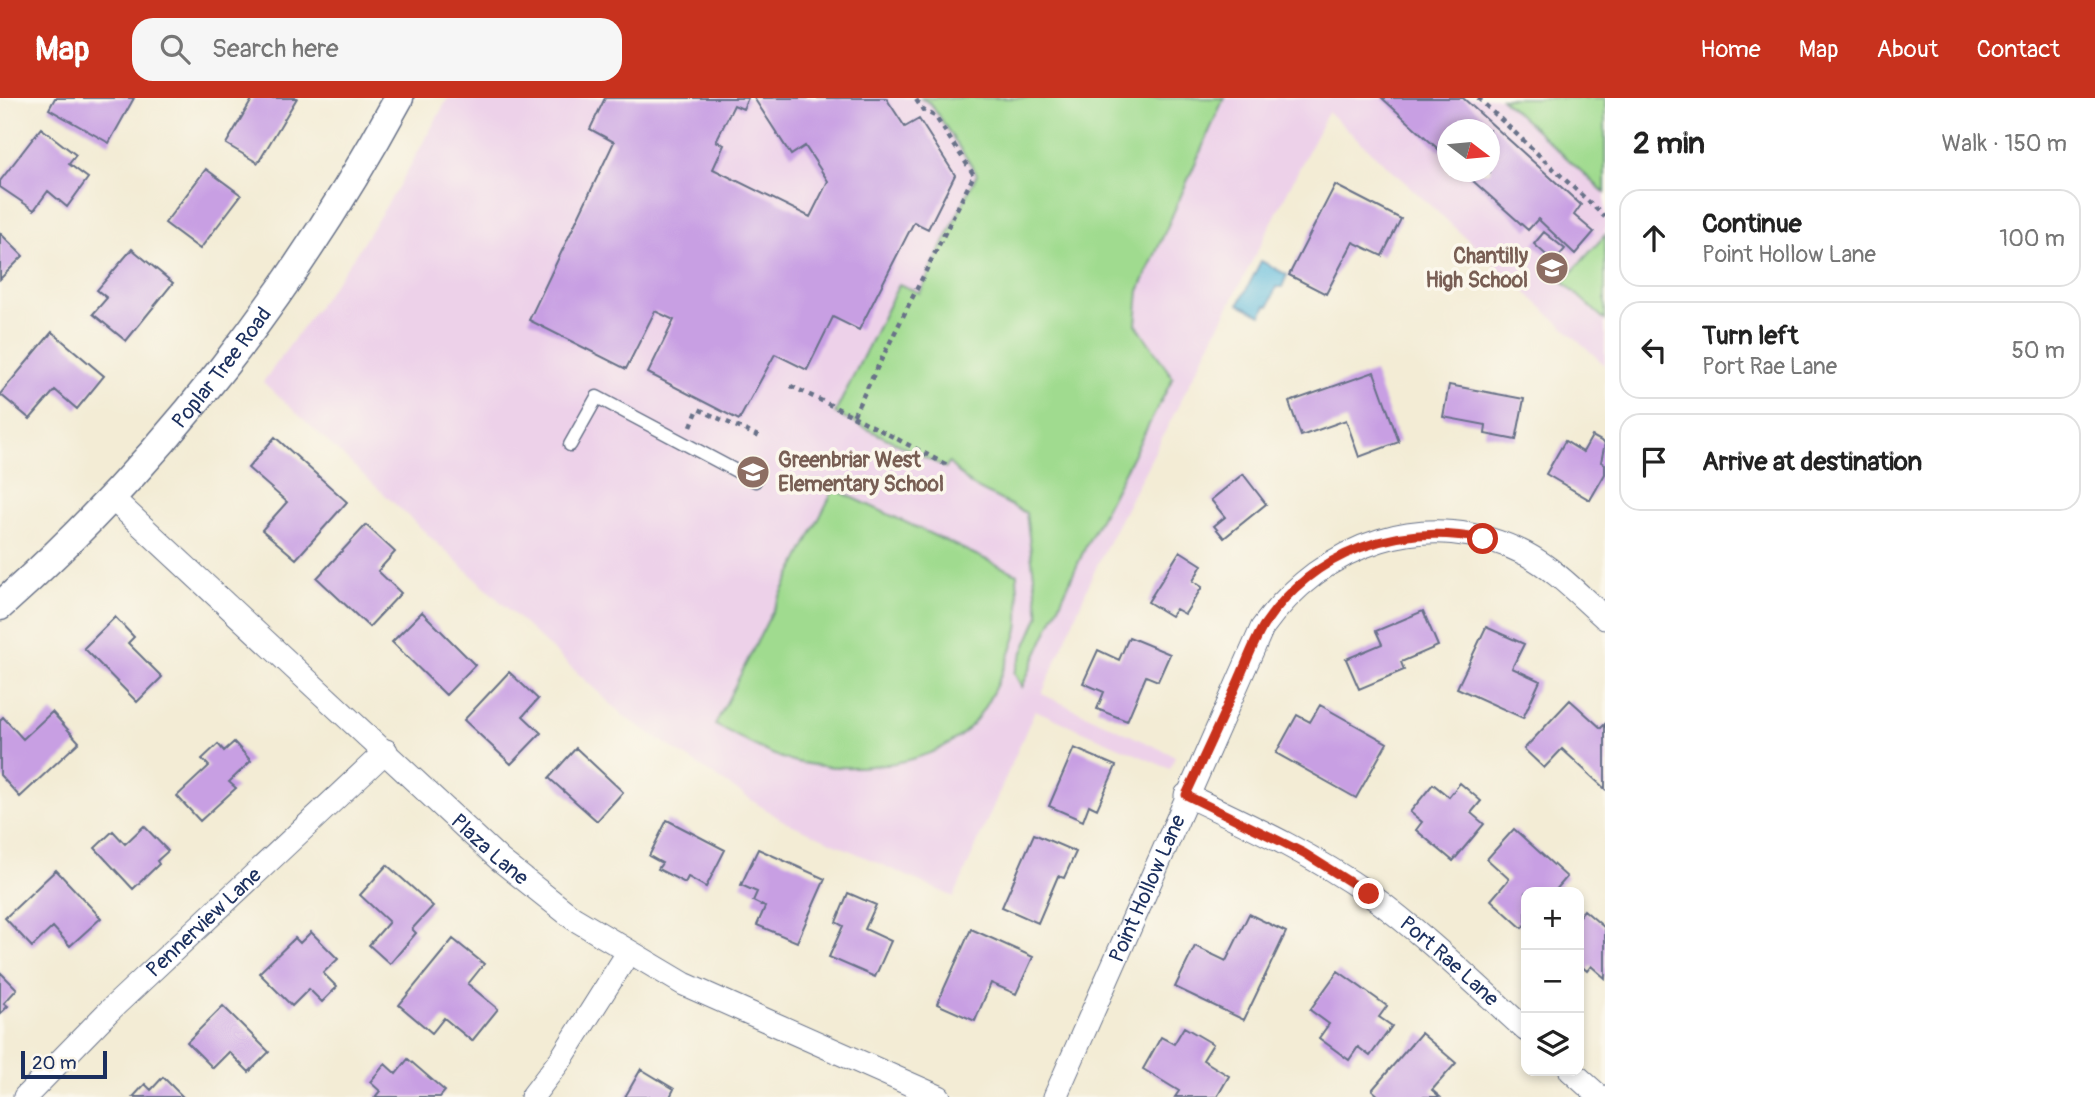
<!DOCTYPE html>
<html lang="en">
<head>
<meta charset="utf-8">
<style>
	:root { --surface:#fff; --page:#f6f6f6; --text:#222; --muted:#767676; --line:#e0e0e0; --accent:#c8321e }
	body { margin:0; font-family:Pangolin,sans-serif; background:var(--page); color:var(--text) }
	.controls { position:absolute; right:21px; bottom:21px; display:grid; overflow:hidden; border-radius:14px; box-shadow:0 4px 10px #0003 }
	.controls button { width:63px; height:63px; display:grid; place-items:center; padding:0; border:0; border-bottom:2px solid var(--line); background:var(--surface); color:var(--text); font:35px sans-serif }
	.compass { position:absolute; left:1437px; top:21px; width:63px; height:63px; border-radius:50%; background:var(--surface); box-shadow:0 4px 10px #0003; rotate:106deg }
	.scale { position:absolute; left:21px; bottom:18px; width:86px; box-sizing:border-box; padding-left:7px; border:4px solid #1b2f5e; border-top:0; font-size:19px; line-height:24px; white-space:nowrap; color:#1b2f5e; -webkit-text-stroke:5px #fbf7ec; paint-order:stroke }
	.stop { position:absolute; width:21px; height:21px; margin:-16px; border:5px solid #c8321e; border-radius:50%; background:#fff }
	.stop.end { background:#c8321e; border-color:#fff; box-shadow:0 2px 7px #0008 }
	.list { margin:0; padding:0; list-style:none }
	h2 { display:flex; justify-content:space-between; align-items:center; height:91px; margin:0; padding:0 28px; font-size:30px }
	h2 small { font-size:23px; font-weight:400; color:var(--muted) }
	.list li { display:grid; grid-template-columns:46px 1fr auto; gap:21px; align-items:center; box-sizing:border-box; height:98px; margin:0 14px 14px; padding:0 14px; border:2px solid var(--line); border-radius:21px }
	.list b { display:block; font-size:26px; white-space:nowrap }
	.list p { margin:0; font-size:23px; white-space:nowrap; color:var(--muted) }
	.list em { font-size:23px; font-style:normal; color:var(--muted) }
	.icon { flex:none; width:38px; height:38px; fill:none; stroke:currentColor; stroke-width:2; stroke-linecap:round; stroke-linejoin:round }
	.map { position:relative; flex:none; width:1605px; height:999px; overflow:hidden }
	header { display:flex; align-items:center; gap:42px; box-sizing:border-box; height:98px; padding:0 35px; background:var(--accent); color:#fff }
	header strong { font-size:33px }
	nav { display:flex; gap:38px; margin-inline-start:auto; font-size:24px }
	.search { width:490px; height:63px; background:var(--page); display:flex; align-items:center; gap:18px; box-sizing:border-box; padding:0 24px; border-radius:21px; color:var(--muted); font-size:26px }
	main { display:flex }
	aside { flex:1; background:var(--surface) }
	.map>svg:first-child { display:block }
	.built { fill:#edd1e9; fill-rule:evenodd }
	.green { fill:#a0db8f; stroke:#5e8576; stroke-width:2 }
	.water { fill:#5dbadb; stroke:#3c749c; stroke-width:2 }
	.building { fill:#c89fe3 }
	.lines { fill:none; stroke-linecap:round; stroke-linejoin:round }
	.service-casing { stroke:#677188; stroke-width:15 }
	.minor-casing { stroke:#677188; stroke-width:25 }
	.tertiary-casing { stroke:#677188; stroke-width:31 }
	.path { stroke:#677188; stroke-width:4.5; stroke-dasharray:5 5; stroke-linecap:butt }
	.service { stroke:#fff; stroke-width:12 }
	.minor { stroke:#fff; stroke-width:23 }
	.tertiary { stroke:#fff; stroke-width:28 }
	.route { stroke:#c8321e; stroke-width:9 }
	.labels { text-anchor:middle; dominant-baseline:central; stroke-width:7; stroke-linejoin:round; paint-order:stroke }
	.education-label { font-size:21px; font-weight:bold; fill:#785e54; stroke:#fbf7ec; text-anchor:end }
	.street-label { font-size:21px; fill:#1b2f5e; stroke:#fbf7ec }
</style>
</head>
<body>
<header>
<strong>Map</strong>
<div class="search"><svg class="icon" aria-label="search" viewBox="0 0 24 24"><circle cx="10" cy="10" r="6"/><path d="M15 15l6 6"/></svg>Search here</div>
<nav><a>Home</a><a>Map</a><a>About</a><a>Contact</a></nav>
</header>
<main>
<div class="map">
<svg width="1605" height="999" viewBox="0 0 1605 999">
	<rect width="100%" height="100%" fill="#fbf7ec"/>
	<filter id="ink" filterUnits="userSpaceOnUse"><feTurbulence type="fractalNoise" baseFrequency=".0143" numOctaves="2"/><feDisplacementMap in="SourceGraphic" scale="14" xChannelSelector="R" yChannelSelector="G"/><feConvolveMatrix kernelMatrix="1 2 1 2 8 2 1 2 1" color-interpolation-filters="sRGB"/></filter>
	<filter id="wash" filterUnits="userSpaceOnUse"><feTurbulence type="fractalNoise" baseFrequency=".00686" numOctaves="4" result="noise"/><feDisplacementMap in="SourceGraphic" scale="28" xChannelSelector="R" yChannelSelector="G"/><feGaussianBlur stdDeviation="1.57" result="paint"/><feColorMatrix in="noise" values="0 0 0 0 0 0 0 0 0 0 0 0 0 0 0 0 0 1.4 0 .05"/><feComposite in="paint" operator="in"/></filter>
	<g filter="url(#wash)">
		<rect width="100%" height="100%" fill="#f3ecd5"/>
		<path class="built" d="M448 0H1605V267L1328 14 1098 465 1042 596 1175 658 1170 671 1035 612 954 799 782 722 625 619 263 284 355 157 400 86ZM1448 32H1490V74H1448Z"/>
		<path class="green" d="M920 0H1224L1139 193 1136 226 1173 280 1086 448 1022 589 1014 575 1039 517 1026 415 971 387 949 365 946 370 835 315 899 186 920 195 977 76 930 5Z
			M1501 0H1605V95Z
			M1605 137V222L1563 184Z
			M834 391 1017 476C1017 494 1022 518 1017 535 1008 564 988 612 966 633 923 672 835 677 782 660 759 652 737 637 715 627Z"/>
		<path class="water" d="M1261 163 1287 177 1282 189H1276L1269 208 1266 207 1261 217 1239 206Z"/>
		<g id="blocks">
			<path class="building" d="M55 0H134L109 45 49 11Z
				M253 0H297L258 65 226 46Z
				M605 0H748L743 11 734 7 716 43 724 47 713 71 810 119 828 83 805 48 791 57 754 0H886L905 29 919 21 955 77 928 131 914 124 859 232 833 219 807 272 775 256 739 322 648 275 674 222 655 213 626 271 529 222 614 44 590 31Z
				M1382 0H1463L1581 107 1574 117 1594 134 1575 156 1538 121 1528 132 1463 74H1490V32H1448V60Z
				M41 30 76 57 69 66 88 80 67 109 48 93 34 112 0 89V83Z
				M206 71 241 97 200 151 165 125Z
				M1335 87 1401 121 1382 158 1353 144 1326 196 1289 177Z
				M1544 134 1565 151 1554 164 1534 146Z
				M0 135 23 158 0 181Z
				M132 151 173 185 126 243 93 216 107 200 97 192Z
				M52 234 104 278 77 311 55 292 30 321 0 296Z
				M1374 274 1399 344 1359 359 1346 322 1301 338 1289 304Z
				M1449 287 1524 301 1516 342 1485 336 1486 327 1443 319Z
				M1592 338 1605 345 1601 364 1605 366V376L1590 402 1546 376 1565 343 1583 354Z
				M275 339 347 404 296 461 262 432 287 404 248 370Z
				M1243 376 1266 406 1224 440 1214 428 1225 419 1211 402Z
				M366 427 395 454 378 473 401 495 369 529 317 480Z
				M1180 453 1202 467 1193 483 1202 489 1185 516 1176 511 1171 518 1148 504Z
				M1423 513 1438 548 1401 564 1404 572 1359 591 1346 561 1382 546 1376 533Z
				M422 514 475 567 446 597 392 544Z
				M115 519 134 539 128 545 162 579 137 604 84 550Z
				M1486 529 1524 546 1512 570 1540 583 1523 620 1457 590Z
				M1129 539 1170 556 1158 583 1146 578 1127 623 1097 611 1104 594 1083 585 1098 552 1119 562Z
				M509 574 538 601 523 618 541 635 511 666 464 622Z
				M1570 602 1601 630 1605 626V691L1562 651 1544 670 1524 651Z
				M1320 607 1387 645 1356 700 1276 655 1297 617 1310 624Z
				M52 614 79 644 20 699 0 677V622L3 619 23 641Z
				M234 644 251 663 229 684 236 690 200 723 177 698 209 668 202 661 218 646 224 653Z
				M576 650 623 694 597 723 549 680Z
				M1074 650 1116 668 1097 711 1089 707 1083 723 1049 708Z
				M1460 685 1481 703 1471 715 1484 726 1453 763 1416 732 1422 724 1410 714 1433 686 1449 699Z
				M667 722 725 752 706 789 688 779 685 785 658 771 662 765 649 758Z
				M144 728 168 753 157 763 159 766 133 791 95 750 113 733 125 746Z
				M1514 731 1567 779 1554 794H1526V825L1522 830 1491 802 1509 781 1487 761Z
				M1034 736 1076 754 1064 780 1058 778 1038 825 1002 809Z
				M758 751 825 781 797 844 757 827 765 809 753 803 757 794 741 787Z
				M387 767 433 808 412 831 416 835 390 866 369 847 389 824 360 797Z
				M56 772 101 820 70 848 53 829 32 849 5 820Z
				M848 795 876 807 865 831 891 843 875 879 829 859 843 828 836 824Z
				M1584 812 1605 830V880L1591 868 1587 873 1579 866V818Z
				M1249 816 1286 834 1244 922 1175 889 1195 848 1226 863Z
				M971 831 1033 859 1016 896 991 885 975 923 937 906Z
				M311 834 338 861 323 875 337 889 322 904 309 891 292 908 259 875 295 840 300 845Z
				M453 841 484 866 468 886 498 911 472 943 444 920 432 935 399 907Z
				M1338 873 1387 908 1379 919 1392 928 1370 958 1358 949 1349 962 1319 940 1329 926 1310 912Z
				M0 874 17 891 4 905 8 908 0 916Z
				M223 908 269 954 249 974 229 954 213 970 187 944Z
				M1184 929 1213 946 1203 962 1229 978 1217 999H1175L1179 993 1143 971 1161 939 1174 946Z
				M1421 935 1456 965 1432 992 1440 999H1380L1372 992Z
				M408 961 445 993 440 999H375L380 993 370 984 385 966 396 976Z
				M641 971 674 991 670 999H625Z
				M163 979 183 999H133L145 986 151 992Z"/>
		</g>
	</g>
	<g filter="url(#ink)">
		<use href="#blocks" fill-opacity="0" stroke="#677188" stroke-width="2"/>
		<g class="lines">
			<defs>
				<path id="service" d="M570 347 597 299 755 383"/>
				<g id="minor">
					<path id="s1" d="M112 400 500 762 573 820 684 886 939 999"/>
					<path id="s2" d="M1186 697C1249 727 1312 756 1369 796 1425 837 1475 886 1526 932"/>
					<path d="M1571 973 1600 999"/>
					<path id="s3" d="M25 999 108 914 386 653"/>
					<path d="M532 999 561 961 628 855"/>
					<path id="s4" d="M1055 999 1262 530C1323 445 1428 406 1526 456 1556 472 1580 498 1605 520"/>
				</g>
				<g id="tertiary">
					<path id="s5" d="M0 508C162 364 296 190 399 0"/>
				</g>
			</defs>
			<use href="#service" class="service-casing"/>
			<use href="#minor" class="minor-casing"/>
			<use href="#tertiary" class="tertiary-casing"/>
			<path class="path" d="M1478 0 1605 119
				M791 288 853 318 974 77 935 18 923 12 915 0
				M853 318 949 368
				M691 328 698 311 760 339"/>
			<use href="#service" class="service"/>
			<use href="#minor" class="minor"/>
			<use href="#tertiary" class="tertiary"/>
		</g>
	</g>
	<g class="lines" filter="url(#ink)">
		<path class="route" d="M1369 796 1304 755 1186 697C1204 658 1222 620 1239 581 1247 563 1254 543 1264 527 1314 453 1397 424 1483 441"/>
	</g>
	<defs>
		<symbol id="school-disc" viewBox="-11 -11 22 22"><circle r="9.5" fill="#8d6e63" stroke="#fbf7ec"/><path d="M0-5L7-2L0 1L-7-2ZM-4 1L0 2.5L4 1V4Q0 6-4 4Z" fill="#fff"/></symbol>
	</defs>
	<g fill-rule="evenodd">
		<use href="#school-disc" x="1533" y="151" width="38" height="38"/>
		<use href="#school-disc" x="734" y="355" width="38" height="38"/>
	</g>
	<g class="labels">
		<g class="education-label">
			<text x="1528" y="158">Chantilly<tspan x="1528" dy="24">High School</tspan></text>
			<text x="778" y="362" text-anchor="start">Greenbriar West<tspan x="778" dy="24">Elementary School</tspan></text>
		</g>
		<g class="street-label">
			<text stroke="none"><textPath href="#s5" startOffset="326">Poplar Tree Road</textPath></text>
			<text stroke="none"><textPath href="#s1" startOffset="516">Plaza Lane</textPath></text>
			<text stroke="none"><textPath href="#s4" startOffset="228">Point Hollow Lane</textPath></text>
			<text stroke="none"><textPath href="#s3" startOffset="250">Pennerview Lane</textPath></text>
			<text stroke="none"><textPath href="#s2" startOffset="313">Port Rae Lane</textPath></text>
		</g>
	</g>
</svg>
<div class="controls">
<button>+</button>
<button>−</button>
<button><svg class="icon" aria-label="layers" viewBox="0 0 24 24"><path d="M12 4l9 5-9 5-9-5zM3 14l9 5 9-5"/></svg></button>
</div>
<svg class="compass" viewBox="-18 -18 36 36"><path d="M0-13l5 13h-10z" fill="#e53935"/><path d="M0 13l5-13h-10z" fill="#767676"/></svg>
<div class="scale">20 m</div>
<div class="stop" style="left:1483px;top:441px"></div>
<div class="stop end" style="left:1369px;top:796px"></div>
</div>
<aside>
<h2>2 min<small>Walk · 150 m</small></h2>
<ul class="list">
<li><svg class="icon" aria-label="ahead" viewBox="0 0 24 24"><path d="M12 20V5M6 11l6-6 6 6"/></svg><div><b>Continue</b><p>Point Hollow Lane</p></div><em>100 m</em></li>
<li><svg class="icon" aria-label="left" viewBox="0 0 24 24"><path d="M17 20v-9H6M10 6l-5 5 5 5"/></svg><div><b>Turn left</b><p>Port Rae Lane</p></div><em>50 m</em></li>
<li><svg class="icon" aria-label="arrive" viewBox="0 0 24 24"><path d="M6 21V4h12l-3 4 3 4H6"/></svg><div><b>Arrive at destination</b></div></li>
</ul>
</aside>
</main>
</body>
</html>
